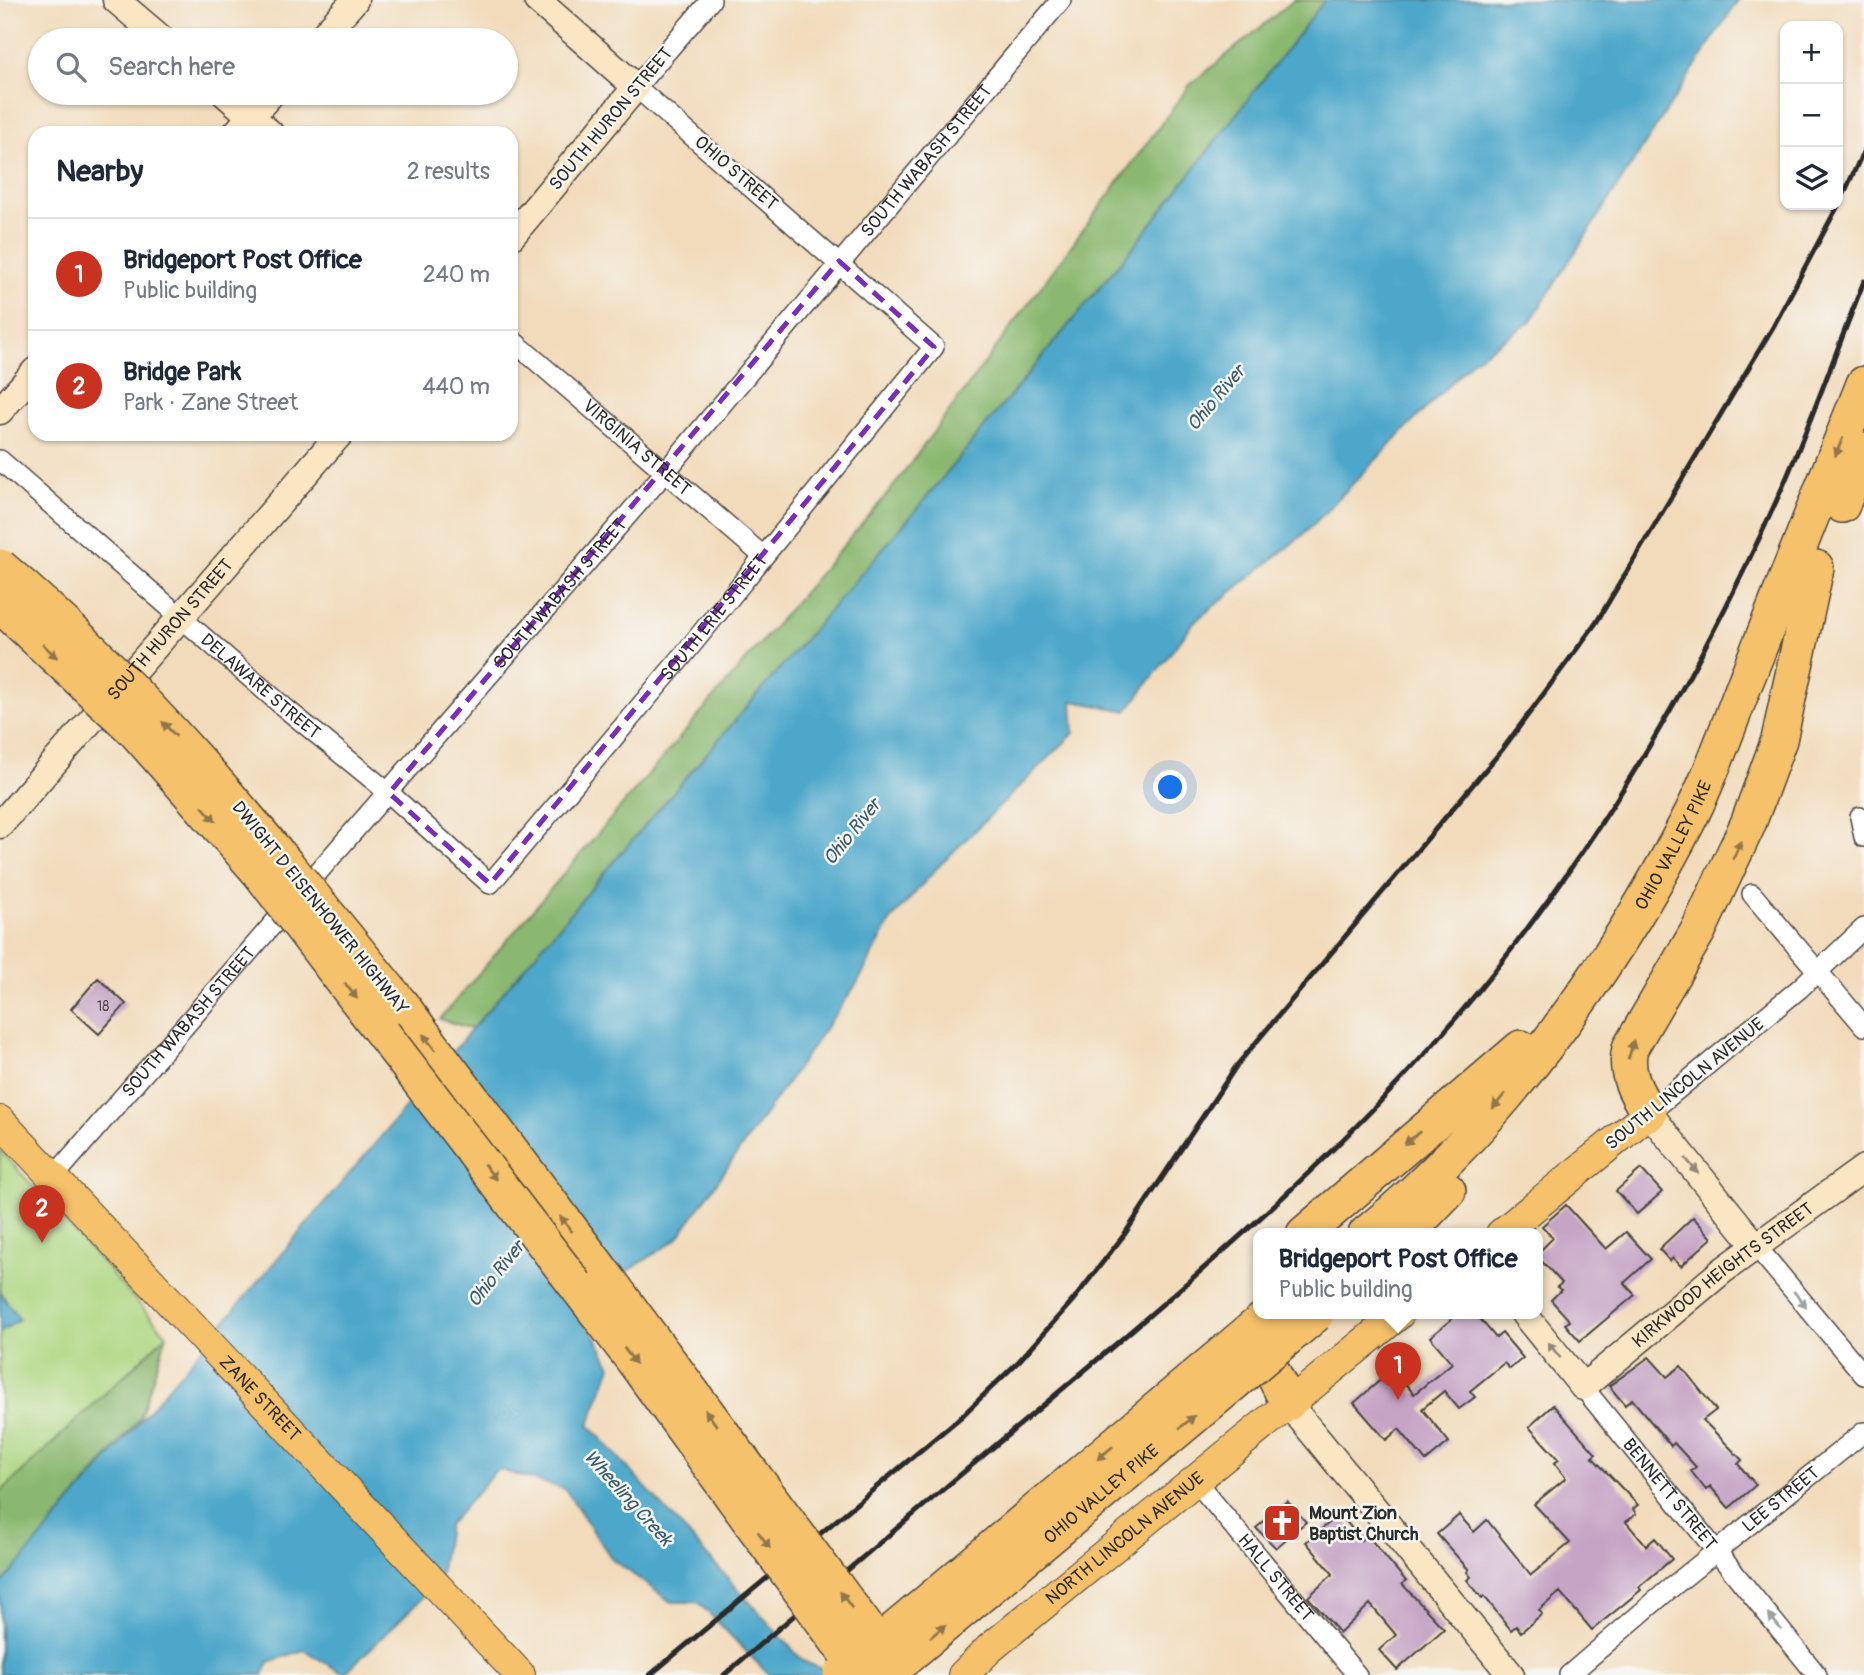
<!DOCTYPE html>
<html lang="en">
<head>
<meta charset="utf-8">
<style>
	:root { --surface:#fff; --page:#f2f2f3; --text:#1f2937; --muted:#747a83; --line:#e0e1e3; --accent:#c8321e }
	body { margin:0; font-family:Pangolin,sans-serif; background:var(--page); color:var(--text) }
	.controls { position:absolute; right:21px; top:21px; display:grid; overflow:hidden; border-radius:14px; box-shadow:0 2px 5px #0004 }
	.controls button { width:63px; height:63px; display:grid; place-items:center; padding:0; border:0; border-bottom:2px solid var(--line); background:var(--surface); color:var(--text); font:35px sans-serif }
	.you { position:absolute; left:1171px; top:788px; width:24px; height:24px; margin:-18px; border:5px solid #fff; border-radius:50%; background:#1a73e8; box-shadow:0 0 0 10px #1a73e833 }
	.badge { display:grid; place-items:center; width:46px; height:46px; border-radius:50%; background:var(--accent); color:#fff; font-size:23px; font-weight:700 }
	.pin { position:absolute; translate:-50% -58px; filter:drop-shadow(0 2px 4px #0008) }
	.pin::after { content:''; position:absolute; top:37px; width:24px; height:21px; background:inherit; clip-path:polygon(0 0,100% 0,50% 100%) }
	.popup { position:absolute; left:1253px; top:1228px; width:290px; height:91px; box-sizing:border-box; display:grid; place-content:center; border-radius:14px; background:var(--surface); filter:drop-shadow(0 2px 5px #0005); font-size:23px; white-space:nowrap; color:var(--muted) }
	.popup b { font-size:26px; color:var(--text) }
	.popup::after { content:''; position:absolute; left:50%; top:100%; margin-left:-14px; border:14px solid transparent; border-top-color:var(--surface) }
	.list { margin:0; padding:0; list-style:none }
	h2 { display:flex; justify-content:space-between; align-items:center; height:91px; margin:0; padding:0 28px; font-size:30px }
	h2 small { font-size:23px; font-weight:400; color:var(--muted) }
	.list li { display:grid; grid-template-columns:46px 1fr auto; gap:21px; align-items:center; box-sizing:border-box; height:112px; padding:0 28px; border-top:2px solid var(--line) }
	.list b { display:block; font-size:26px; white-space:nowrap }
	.list p { margin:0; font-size:23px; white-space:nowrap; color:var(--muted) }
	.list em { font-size:23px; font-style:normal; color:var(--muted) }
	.icon { flex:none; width:38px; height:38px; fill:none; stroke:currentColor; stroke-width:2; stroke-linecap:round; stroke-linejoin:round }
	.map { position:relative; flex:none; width:1864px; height:1675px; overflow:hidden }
	.search { position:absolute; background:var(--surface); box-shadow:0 2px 5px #0004; left:28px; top:28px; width:490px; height:77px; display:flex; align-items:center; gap:18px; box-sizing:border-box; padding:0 24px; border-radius:38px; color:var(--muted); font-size:26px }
	.panel { position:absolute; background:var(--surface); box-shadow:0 2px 5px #0004; left:28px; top:126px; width:490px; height:315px; border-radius:21px }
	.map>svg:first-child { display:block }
	.green { fill:#aed782; stroke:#6c8156; stroke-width:2 }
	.forest { fill:#8ab870; stroke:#5a724e; stroke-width:2 }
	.water { fill:#4da7ca; stroke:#3c697a; stroke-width:2 }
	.building { fill:#c5a3c4 }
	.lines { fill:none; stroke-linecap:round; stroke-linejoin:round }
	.street-casing { stroke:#494541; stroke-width:22 }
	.secondary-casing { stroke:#494541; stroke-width:29 }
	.primary-casing { stroke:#494541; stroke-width:32 }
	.highway-casing { stroke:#494541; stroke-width:38 }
	.street { stroke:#fff; stroke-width:19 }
	.secondary { stroke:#fbe6c4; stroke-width:26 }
	.primary { stroke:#f5c16b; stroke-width:30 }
	.highway { stroke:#f5c16b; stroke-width:35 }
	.rail { stroke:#2b2b2b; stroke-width:5 }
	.highway-bridge-casing { stroke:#494541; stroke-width:38; stroke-linecap:butt }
	.highway-bridge { stroke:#f5c16b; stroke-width:35 }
	.oneway { fill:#90764b }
	.oneway2 { fill:#938878 }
	.oneway3 { fill:#a0a0a0 }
	.marked { fill:none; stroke:#7b2cbf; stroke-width:5; stroke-dasharray:14 9; stroke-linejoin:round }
	.labels { text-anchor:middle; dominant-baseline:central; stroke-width:5; stroke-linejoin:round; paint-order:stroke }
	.number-label { font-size:14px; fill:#524951 }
	.street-label { font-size:18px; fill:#2b2b2b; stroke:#f6f6f2 }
	.poi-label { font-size:18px; font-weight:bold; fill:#2b2b2b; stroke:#f6f6f2; text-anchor:start }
	.water-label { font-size:19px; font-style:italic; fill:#395d6b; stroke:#f6f6f2 }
</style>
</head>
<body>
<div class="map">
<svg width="1864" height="1675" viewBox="0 0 1864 1675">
	<rect width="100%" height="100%" fill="#f6f6f2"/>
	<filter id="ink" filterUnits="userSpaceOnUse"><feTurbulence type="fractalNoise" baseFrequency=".0143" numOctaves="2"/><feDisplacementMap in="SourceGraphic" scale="14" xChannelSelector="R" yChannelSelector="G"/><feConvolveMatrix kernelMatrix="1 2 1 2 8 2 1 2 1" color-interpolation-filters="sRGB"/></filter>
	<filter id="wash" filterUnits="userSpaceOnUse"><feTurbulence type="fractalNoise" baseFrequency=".00686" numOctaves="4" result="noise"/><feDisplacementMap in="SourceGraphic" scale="28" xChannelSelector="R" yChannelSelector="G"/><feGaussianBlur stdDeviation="1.57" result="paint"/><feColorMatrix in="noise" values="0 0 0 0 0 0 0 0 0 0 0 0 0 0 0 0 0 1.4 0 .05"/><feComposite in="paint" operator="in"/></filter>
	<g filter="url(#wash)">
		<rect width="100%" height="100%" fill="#f2dbbb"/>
		<path class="green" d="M0 1150 167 1335 0 1493Z"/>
		<path class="forest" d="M1294 0H1325L1134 246 916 510 472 1029 440 1019 890 491 1190 85Z
			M167 1335 140 1418 0 1588V1493Z"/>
		<path class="water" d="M1325 0H1738L1530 322 1473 360 1304 534 1194 622 1127 711 1072 701 1074 733 935 870 891 920 858 982 677 1239 578 1304 611 1366 589 1425 803 1661 835 1675H769L698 1602H671L612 1559 565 1489 497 1469 448 1526 439 1582 344 1674 304 1650 269 1662 263 1675H0V1586L622 852 916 510 1134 246Z
			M0 1292 19 1319 0 1333Z"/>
		<g id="blocks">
			<path class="building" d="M98 978 126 1004 99 1034 71 1009Z
				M1641 1169 1662 1192 1637 1214 1616 1191Z
				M1566 1205 1606 1249 1626 1232 1651 1259 1624 1283 1635 1295 1580 1341 1565 1324 1570 1321 1551 1300 1561 1290 1557 1287 1562 1283 1538 1257V1253L1553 1238 1542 1226Z
				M1693 1217 1712 1238 1681 1266 1673 1258 1670 1261 1659 1249Z
				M1458 1314H1476L1496 1338 1502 1333 1523 1358 1510 1369 1504 1363 1470 1391 1475 1397 1459 1409 1444 1391 1422 1409 1449 1442 1426 1461 1399 1429 1386 1440 1354 1403 1393 1369 1414 1394 1452 1363 1430 1337Z
				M1649 1357 1667 1377 1681 1366 1716 1410 1703 1420 1742 1460 1738 1464 1756 1485 1729 1508 1710 1486 1706 1490 1691 1471 1696 1467 1674 1443 1671 1446 1632 1399 1625 1405 1609 1386Z
				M1553 1405 1596 1454 1592 1457 1638 1505 1633 1509 1636 1514 1626 1522 1646 1546 1655 1538 1672 1559 1639 1587 1641 1590 1592 1630 1560 1592 1539 1610 1542 1614 1521 1632 1516 1626 1511 1630 1484 1596 1482 1598 1467 1580 1471 1577 1467 1572 1469 1570 1437 1534 1459 1515 1474 1532 1487 1520 1531 1575 1570 1543 1534 1504 1566 1478 1554 1463 1559 1460 1529 1427Z
				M1287 1501 1306 1522 1276 1548 1256 1528Z
				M1340 1514 1361 1540 1367 1535 1406 1581 1402 1584 1444 1629 1397 1670 1379 1650 1396 1635 1370 1604 1340 1633 1308 1597 1333 1574 1306 1542Z"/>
		</g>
	</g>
	<g filter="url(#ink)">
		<use href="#blocks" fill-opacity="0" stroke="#494541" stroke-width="2"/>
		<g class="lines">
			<defs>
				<g id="street">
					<path id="s1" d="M511 339 763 556"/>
					<path id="s2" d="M0 460 285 708 389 793 490 884 681 658 934 347 636 87 711 0"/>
					<path d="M1860 817 1864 837"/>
					<path d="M1752 894 1864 1026"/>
					<path d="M1649 1113 1799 989 1864 928"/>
					<path id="s3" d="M52 1179 666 471 1061 0"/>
					<path d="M1756 1246 1864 1375"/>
					<path id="s4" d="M1583 1387 1817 1675"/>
					<path id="s5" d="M1194 1479 1357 1675"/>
					<path id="s6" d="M1569 1675 1667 1591 1864 1432"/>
				</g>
				<g id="secondary">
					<path d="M116 0 163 40"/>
					<path d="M319 40 355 0"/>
					<path d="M224 93 270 133"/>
					<path d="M236 133 272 93"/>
					<path d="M511 237 636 87 537 0"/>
					<path d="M0 411 35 371"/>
					<path id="s7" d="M0 825 340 434"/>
					<path d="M1649 1113 1756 1246"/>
					<path id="s8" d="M1524 1314 1583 1387 1722 1271 1864 1168"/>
					<path d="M1288 1403 1511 1675"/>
				</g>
				<g id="primary">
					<path id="s9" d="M0 1121 520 1675"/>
					<path d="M1501 1234 1649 1113"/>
					<path id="s10" d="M963 1675 989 1649 1399 1314"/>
				</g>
				<g id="highway">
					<path d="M1842 505 1864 450"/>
					<path d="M402 1006 607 1278"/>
					<path d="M1649 1113C1636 1093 1624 1073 1630 1048L1698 931 1748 824 1779 740 1816 568"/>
					<path d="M1304 1234 1521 1048"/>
					<path id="s11" d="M1366 1234C1500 1125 1613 968 1691 815 1714 770 1730 720 1749 673 1787 577 1826 480 1864 384"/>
					<path d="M1406 1234 1448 1191"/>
					<path d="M1268 1328 1270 1367 1288 1403"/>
				</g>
			</defs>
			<use href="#street" class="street-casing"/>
			<use href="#secondary" class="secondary-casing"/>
			<use href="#primary" class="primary-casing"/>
			<use href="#highway" class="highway-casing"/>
			<use href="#street" class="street"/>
			<use href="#secondary" class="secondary"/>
			<use href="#primary" class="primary"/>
			<use href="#highway" class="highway"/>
			<path class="rail" d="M650 1675 962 1416 1019 1361 1074 1299 1124 1235 1237 1065 1502 750 1596 623 1773 327 1841 200 1864 150
				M724 1675C850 1567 977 1461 1104 1354 1228 1249 1351 1142 1456 1018 1591 859 1699 676 1783 486 1812 419 1837 349 1864 281"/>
			<defs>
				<g id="highway-bridge">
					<path d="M0 567C153 695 277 852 402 1006"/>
					<path d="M0 605 135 731 260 873 634 1361 862 1675"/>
					<path d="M607 1278 891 1661"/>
					<path d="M841 1675 1270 1314"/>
					<path id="s12" d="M885 1675 1316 1314"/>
				</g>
			</defs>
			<use href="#highway-bridge" class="highway-bridge-casing"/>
			<use href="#highway-bridge" class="highway-bridge"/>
		</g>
		<defs><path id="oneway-solid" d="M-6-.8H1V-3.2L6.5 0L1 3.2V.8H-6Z" transform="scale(1.75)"/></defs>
		<g class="oneway">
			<use href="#oneway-solid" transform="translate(1839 447) rotate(112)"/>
			<use href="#oneway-solid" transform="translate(50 651) rotate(43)"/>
			<use href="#oneway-solid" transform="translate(169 729) rotate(-134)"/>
			<use href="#oneway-solid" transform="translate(209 814) rotate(49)"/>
			<use href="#oneway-solid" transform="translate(1737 850) rotate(-66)"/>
			<use href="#oneway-solid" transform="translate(351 991) rotate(52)"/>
			<use href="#oneway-solid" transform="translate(429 1042) rotate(-127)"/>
			<use href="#oneway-solid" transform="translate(1631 1050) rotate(-74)"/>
			<use href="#oneway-solid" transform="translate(1499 1101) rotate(130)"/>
			<use href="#oneway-solid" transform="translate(1412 1138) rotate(141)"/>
			<use href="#oneway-solid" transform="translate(490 1172) rotate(52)"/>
			<use href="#oneway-solid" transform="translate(566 1224) rotate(-127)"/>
			<use href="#oneway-solid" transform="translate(630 1356) rotate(53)"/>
			<use href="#oneway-solid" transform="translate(711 1418) rotate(-126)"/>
			<use href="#oneway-solid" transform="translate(1187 1422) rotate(-40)"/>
			<use href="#oneway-solid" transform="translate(1105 1453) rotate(140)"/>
			<use href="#oneway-solid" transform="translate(764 1540) rotate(54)"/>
			<use href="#oneway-solid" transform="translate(846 1600) rotate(-126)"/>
			<use href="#oneway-solid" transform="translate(938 1631) rotate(-40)"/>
		</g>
		<g class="oneway2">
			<use href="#oneway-solid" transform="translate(1692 1166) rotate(51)"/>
			<use href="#oneway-solid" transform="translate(1554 1350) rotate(-129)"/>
		</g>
		<g class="oneway3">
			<use href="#oneway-solid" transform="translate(1800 1299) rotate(50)"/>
			<use href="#oneway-solid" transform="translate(1775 1622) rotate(-129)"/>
		</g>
	</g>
	<path class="marked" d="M839 261 934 347 490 884 389 793Z"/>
	<defs>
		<symbol id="church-square" viewBox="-11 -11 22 22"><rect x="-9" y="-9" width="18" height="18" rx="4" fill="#c8321e" stroke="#f6f6f2"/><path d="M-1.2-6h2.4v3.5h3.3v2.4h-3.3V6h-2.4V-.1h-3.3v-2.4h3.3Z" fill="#fff"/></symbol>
	</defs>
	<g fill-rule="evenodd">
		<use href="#church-square" x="1260" y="1501" width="44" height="44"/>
	</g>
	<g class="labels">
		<g class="number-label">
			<text x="103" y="1006">18</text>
		</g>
		<g class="street-label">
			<text transform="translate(611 119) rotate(-50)">SOUTH HURON STREET</text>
			<text stroke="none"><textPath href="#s3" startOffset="1342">SOUTH WABASH STREET</textPath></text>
			<text transform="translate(736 173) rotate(41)">OHIO STREET</text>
			<text stroke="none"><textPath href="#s1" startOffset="166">VIRGINIA STREET</textPath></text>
			<text stroke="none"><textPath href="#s3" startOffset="775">SOUTH WABASH STREET</textPath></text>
			<text stroke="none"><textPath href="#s2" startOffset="996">SOUTH ERIE STREET</textPath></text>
			<text stroke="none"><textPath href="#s7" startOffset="259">SOUTH HURON STREET</textPath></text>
			<text stroke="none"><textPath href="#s2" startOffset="345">DELAWARE STREET</textPath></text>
			<text stroke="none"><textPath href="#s11" startOffset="499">OHIO VALLEY PIKE</textPath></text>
			<text transform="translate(320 908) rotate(51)">DWIGHT D EISENHOWER HIGHWAY</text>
			<text stroke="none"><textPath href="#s3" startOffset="208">SOUTH WABASH STREET</textPath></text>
			<text transform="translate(1685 1084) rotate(-39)">SOUTH LINCOLN AVENUE</text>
			<text stroke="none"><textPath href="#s8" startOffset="273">KIRKWOOD HEIGHTS STREET</textPath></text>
			<text stroke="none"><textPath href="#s9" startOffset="380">ZANE STREET</textPath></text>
			<text stroke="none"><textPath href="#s4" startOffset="138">BENNETT STREET</textPath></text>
			<text stroke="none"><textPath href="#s12" startOffset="282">OHIO VALLEY PIKE</textPath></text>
			<text stroke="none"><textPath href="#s6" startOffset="275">LEE STREET</textPath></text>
			<text stroke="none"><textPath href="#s10" startOffset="212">NORTH LINCOLN AVENUE</textPath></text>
			<text stroke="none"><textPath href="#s5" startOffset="128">HALL STREET</textPath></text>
		</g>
		<g class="poi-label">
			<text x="1309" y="1513">Mount Zion<tspan x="1309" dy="21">Baptist Church</tspan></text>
		</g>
		<g class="water-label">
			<text transform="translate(1216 398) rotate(-50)">Ohio River</text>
			<text transform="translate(852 832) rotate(-51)">Ohio River</text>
			<text transform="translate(496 1274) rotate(-51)">Ohio River</text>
			<text transform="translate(628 1498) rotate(48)">Wheeling Creek</text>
		</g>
	</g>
</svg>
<div class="controls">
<button>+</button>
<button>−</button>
<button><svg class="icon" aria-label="layers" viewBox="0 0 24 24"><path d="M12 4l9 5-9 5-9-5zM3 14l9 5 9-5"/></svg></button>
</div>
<div class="you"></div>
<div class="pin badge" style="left:1398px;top:1400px">1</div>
<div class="popup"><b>Bridgeport Post Office</b>Public building</div>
<div class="pin badge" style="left:42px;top:1243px">2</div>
<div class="search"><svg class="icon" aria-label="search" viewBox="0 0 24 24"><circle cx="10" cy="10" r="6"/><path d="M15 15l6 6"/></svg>Search here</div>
<section class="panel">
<h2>Nearby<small>2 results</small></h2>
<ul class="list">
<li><span class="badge">1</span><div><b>Bridgeport Post Office</b><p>Public building</p></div><em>240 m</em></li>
<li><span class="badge">2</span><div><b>Bridge Park</b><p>Park · Zane Street</p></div><em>440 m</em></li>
</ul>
</section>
</div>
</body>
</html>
